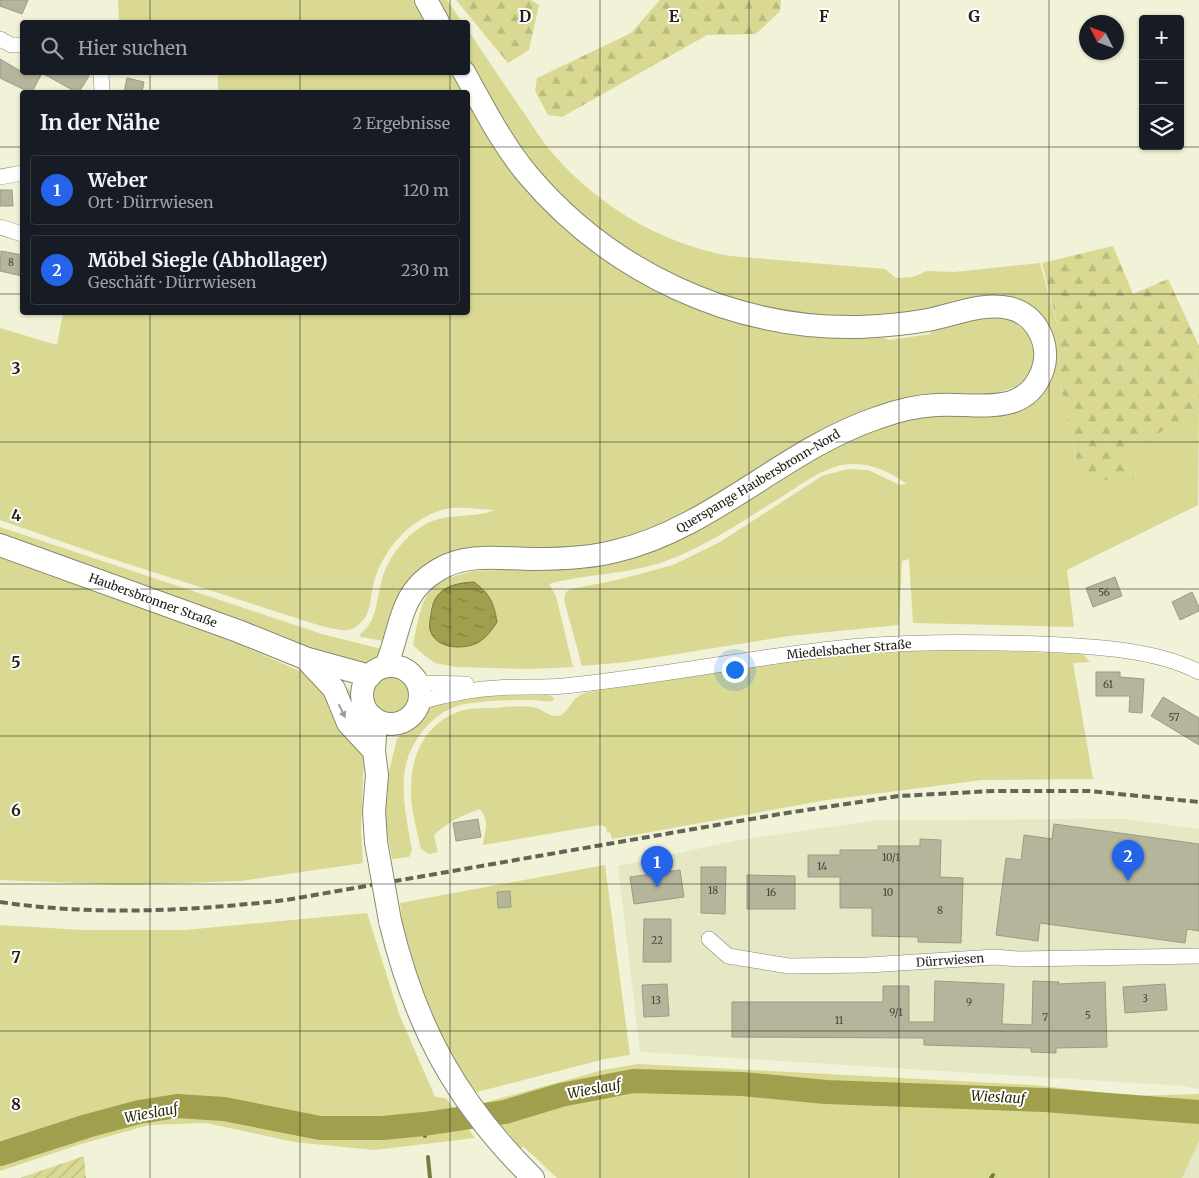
<!DOCTYPE html>
<html lang="de">
<head>
<meta charset="utf-8">
<style>
	:root { --surface:#171b24; --page:#242831; --text:#f1f3f6; --muted:#9ea1a6; --line:#363941; --accent:#2563eb }
	body { margin:0; font-family:Merriweather,serif; background:var(--page); color:var(--text) }
	.controls { position:absolute; right:15px; top:15px; display:grid; overflow:hidden; border-radius:5px; box-shadow:0 1px 4px #0004 }
	.controls button { width:45px; height:45px; display:grid; place-items:center; padding:0; border:0; border-bottom:1px solid var(--line); background:var(--surface); color:var(--text); font:25px sans-serif }
	.compass { position:absolute; left:1079px; top:15px; width:45px; height:45px; border-radius:50%; background:var(--surface); box-shadow:0 1px 4px #0004; rotate:312deg }
	.you { position:absolute; left:734px; top:669px; width:18px; height:18px; margin:-12px; border:4px solid #fff; border-radius:50%; background:#1a73e8; box-shadow:0 0 0 8px #1a73e833 }
	.badge { display:grid; place-items:center; width:32px; height:32px; border-radius:50%; background:var(--accent); color:#fff; font-size:16px; font-weight:700 }
	.pin { position:absolute; translate:-50% -41px; filter:drop-shadow(0 1px 2px #0008) }
	.pin::after { content:''; position:absolute; top:26px; width:18px; height:15px; background:inherit; clip-path:polygon(0 0,100% 0,50% 100%) }
	.list { margin:0; padding:0; list-style:none }
	h2 { display:flex; justify-content:space-between; align-items:center; height:65px; margin:0; padding:0 20px; font-size:21px }
	h2 small { font-size:16px; font-weight:400; color:var(--muted) }
	.list li { display:grid; grid-template-columns:32px 1fr auto; gap:15px; align-items:center; box-sizing:border-box; height:70px; margin:0 10px 10px; padding:0 10px; border:1px solid var(--line); border-radius:5px }
	.list b { display:block; font-size:19px; white-space:nowrap }
	.list p { margin:0; font-size:16px; white-space:nowrap; color:var(--muted) }
	.list em { font-size:16px; font-style:normal; color:var(--muted) }
	.icon { flex:none; width:28px; height:28px; fill:none; stroke:currentColor; stroke-width:2; stroke-linecap:round; stroke-linejoin:round }
	.map { position:relative; flex:none; width:1199px; height:1178px; overflow:hidden }
	.search { position:absolute; background:var(--surface); box-shadow:0 1px 4px #0004; left:20px; top:20px; width:450px; height:55px; display:flex; align-items:center; gap:12px; box-sizing:border-box; padding:0 18px; border-radius:5px; color:var(--muted); font-size:19px }
	.panel { position:absolute; background:var(--surface); box-shadow:0 1px 4px #0004; left:20px; top:90px; width:450px; height:225px; border-radius:5px }
	.map>svg:first-child { display:block }
	.built { fill:#e6e7c5 }
	.grass { fill:#d9d993; fill-rule:evenodd }
	.forest { fill:url(#forest-firs) }
	.garden { fill:url(#garden-furrows) }
	.water { fill:url(#water-ripples); stroke:#7a7a3d }
	.lines { fill:none; stroke-linecap:round; stroke-linejoin:round }
	.stream { stroke:#7a7a3d; stroke-width:4 }
	.river { stroke:#9f9f4d; stroke-width:24 }
	.building { fill:#b4b59b; stroke:#9b9c83 }
	.street-casing { stroke:#888870; stroke-width:16 }
	.secondary-casing { stroke:#888870; stroke-width:24 }
	.street { stroke:#fff; stroke-width:15 }
	.secondary { stroke:#fff; stroke-width:22 }
	.rail { stroke:#636455; stroke-width:4; stroke-dasharray:8 4; stroke-linecap:butt }
	.secondary-bridge-casing { stroke:#888870; stroke-width:24; stroke-linecap:butt }
	.secondary-bridge { stroke:#fff; stroke-width:22 }
	.oneway { fill:#9c9c98 }
	.grid { fill:none; stroke:#222219; stroke-width:1; stroke-opacity:0.55 }
	.labels { text-anchor:middle; dominant-baseline:central; stroke-width:4; stroke-linejoin:round; paint-order:stroke }
	.number-label { font-size:10px; fill:#46473a }
	.street-label { font-size:12px; fill:#222219; stroke:#fff }
	.water-label { font-size:14px; font-style:italic; fill:#2d2d08; stroke:#fff }
	.grid-label { font-size:16px; text-anchor:middle; font-weight:bold; fill:#222219; stroke:#fff; stroke-width:4; stroke-linejoin:round; paint-order:stroke }
</style>
</head>
<body>
<div class="map">
<svg width="1199" height="1178" viewBox="0 0 1199 1178">
	<defs>
		<pattern id="forest-firs" width="22" height="20" patternUnits="userSpaceOnUse" patternTransform="scale(1.25)"><rect width="22" height="20" fill="#d9d993"/><path d="M5 1l3.5 6h-7zM16 11l3.5 6h-7z" fill="#baba7e"/></pattern>
		<pattern id="garden-furrows" width="10" height="10" patternUnits="userSpaceOnUse" patternTransform="scale(1.25)"><rect width="10" height="10" fill="#d9d993"/><path d="M-1 1l2-2M0 10L10 0M9 11l2-2" fill="none" stroke="#baba7e"/></pattern>
		<pattern id="water-ripples" width="26" height="14" patternUnits="userSpaceOnUse" patternTransform="scale(1.25)"><rect width="26" height="14" fill="#9f9f4d"/><path d="M2 4q2-2 4 0t4 0M15 11q2-2 4 0t4 0" fill="none" stroke="#81813f"/></pattern>
	</defs>
	<rect width="100%" height="100%" fill="#f1f2d7"/>
	<path class="built" d="M1127 819 1199 829V1089L1184 1086 640 1052 618 866 739 840 879 820Z
		M1199 1141V1178H1182Z"/>
	<path class="grass" d="M118 0H413L426 22H119Z
		M432 0H447L462 22H444Z
		M468 30C485 56 502 81 519 106 528 118 536 132 545 144 590 201 657 243 730 256L885 269 896 278 913 277 927 271 954 272 1040 263 1059 332V379L1076 457 1163 430 1199 408 1198 505 1067 570 1074 627 913 623 909 559 902 561 899 625 789 636 627 662 582 666 564 600 566 592 571 589 617 580 673 565 720 542 822 476 848 469 868 470 900 485 907 484C891 472 871 463 851 464 825 465 801 485 780 498 744 520 710 544 671 559 631 575 588 573 549 584L556 596 573 667 531 669 456 667 435 663 424 655 413 645C423 598 422 583 473 571L575 567 844 437 900 417 945 412 984 415 1011 414 1036 402 1051 382 1055 364 1054 339 1042 318 1025 302 999 294 972 297 944 306 879 317 785 313 693 287 615 245 538 176 468 66ZM440 592 495 609 497 622 490 634 430 619 431 606Z
		M218 72 453 73 464 92H218Z
		M468 100 626 272 876 335 890 340 930 334 937 326 978 317 1006 319 1016 323 1028 334 1033 349 1034 361 1028 376 1018 386 993 394 942 395 671 524 596 548 453 552 389 642 361 637 359 635C377 622 376 603 381 583 386 560 403 538 424 525 446 512 474 519 495 510 478 509 461 506 445 509 411 518 383 549 374 582 371 592 371 606 366 616 363 621 355 629 349 630 339 631 327 627 318 625L103 556 0 520V328L57 345 63 313 468 312Z
		M0 527 322 634 386 650C374 664 371 665 353 665L0 537Z
		M0 553 220 632 247 648 302 672 314 680 364 756 361 830 363 863 241 881 125 885 0 880Z
		M937 650 999 651 1083 654 1090 662 1073 663 1093 779 982 780 827 800 612 839 610 832 607 833 606 827 600 825 483 845C485 829 490 822 480 809 461 816 449 821 434 835L438 852 429 854 421 849C417 831 410 807 411 789 411 755 425 724 460 711 470 708 483 708 494 708 506 707 520 705 532 707 541 708 548 716 556 716 570 716 569 696 588 692 646 684 703 673 762 665 820 656 878 653 937 650Z
		M371 695a20 20 0 1 1 40 0a20 20 0 1 1-40 0Z
		M343 684 352 693 367 724 358 727Z
		M468 696 548 695 552 696 554 699 552 701C546 702 540 700 533 700 513 700 492 700 472 703 455 705 441 711 429 724 392 762 404 803 412 850L409 857 392 859 387 833 384 800 387 779 397 739 402 733 421 718 431 705Z
		M605 865 630 1055 605 1059 477 1092 460 1072 448 1050 422 993 403 929 400 903Z
		M367 913 399 1014 435 1097 446 1098 475 1138 374 1150 294 1142 206 1123 149 1125 81 1144 0 1171V925L82 930H185Z
		M638 1064 1034 1085 1132 1096 1199 1094V1141L1182 1178H557L524 1147 520 1148 483 1103 603 1070Z"/>
	<path class="forest" d="M456 0H531L539 5 529 50 508 63Z
		M660 0H781L780 11 756 34 707 35 562 117 548 115 535 91 537 78 631 33Z
		M1113 246 1133 294 1168 279 1199 346V408L1129 452 1134 479H1109L1092 485 1076 457 1059 379V332L1042 263Z"/>
	<path class="garden" d="M84 1156 86 1178H20Z"/>
	<path class="water" d="M474 582C490 594 494 603 497 622 492 630 488 636 479 642 465 650 436 650 430 630 429 626 430 619 431 614 433 589 452 583 474 582Z"/>
	<g class="lines">
		<path class="stream" d="M424 1124 425 1136
			M428 1157 430 1178
			M991 1178 993 1175"/>
		<path class="river" d="M0 1154 87 1126 139 1112 177 1106 224 1109 320 1128H382L424 1124 505 1112 561 1095 633 1081 742 1084 826 1092 1045 1100 1199 1112"/>
	</g>
	<path class="building" d="M0 0H28L22 14 0 6Z
		M0 59 22 72H82L89 76 79 92H76L42 73 32 92H29L0 78Z
		M127 78 144 82 142 92H124Z
		M0 190H12L13 206H0Z
		M1 251 22 255V276L0 271Z
		M1115 577 1122 596 1093 607 1086 588Z
		M1192 592 1199 607V611L1180 620 1172 602Z
		M1096 672H1120V677L1144 679 1142 713 1129 712 1130 696H1096Z
		M1163 697 1199 718V745L1151 716Z
		M478 819 481 837 456 841 453 823Z
		M1054 824 1199 844V931L1187 929 1185 943 1040 923 1038 941 996 935 1006 858 1021 860 1024 835 1052 839Z
		M920 839 941 840 940 877 963 878 961 943 918 942V937L872 936V908H840V877H808V855H840V850H878V846H920Z
		M701 867H726L725 914 701 913Z
		M680 870 684 897 634 904 630 877Z
		M747 875 795 876V909H747Z
		M510 891 511 907 498 908 497 892Z
		M644 919H671V962H643Z
		M935 981 1004 984 1002 1024 1032 1025 1033 981 1059 982 1058 984 1105 982 1107 1047 1056 1048V1053L1031 1052V1048L924 1045V1038L732 1037V1002H883V986H909V1022H934Z
		M667 984 669 1016 644 1017 642 985Z
		M1165 984 1167 1010 1125 1013 1123 987Z"/>
	<g class="lines">
		<defs>
			<path id="street" d="M0 39 11 45H22
				M101 72 102 92
				M0 177 22 173
				M0 227 22 234
				M416 680 425 683 466 684
				M419 702C445 695 470 689 497 688 519 686 542 688 564 686 654 677 742 659 831 649 900 641 971 642 1040 644 1089 646 1156 649 1199 672
				M709 939 728 956 789 966 868 965 995 957 1019 959 1199 956"/>
			<path id="secondary" d="M426 0 438 22
				M0 545 238 631 305 658 370 676
				M305 658 334 689 348 723 374 751
				M386 666C402 628 398 593 438 570 467 552 502 559 534 559 561 559 590 558 616 551 713 528 783 450 877 418 896 411 915 406 936 405 973 402 1024 419 1042 372 1052 346 1037 314 1009 308 982 302 954 315 928 320 906 324 882 326 860 327 733 330 610 272 528 175 502 144 484 108 464 72
				M362 695a29 29 0 1 1 58 0a29 29 0 1 1-58 0Z
				M374 718 375 735 374 751 377 775 374 811 376 842
				M390 921C415 1026 456 1102 533 1178"/>
		</defs>
		<use href="#street" class="street-casing"/>
		<use href="#secondary" class="secondary-casing"/>
		<use href="#street" class="street"/>
		<use href="#secondary" class="secondary"/>
		<path class="rail" d="M0 902C95 916 191 911 286 900L780 814 899 796 993 791H1089L1199 802"/>
		<defs>
			<path id="secondary-bridge" d="M376 842 390 921"/>
		</defs>
		<use href="#secondary-bridge" class="secondary-bridge-casing"/>
		<use href="#secondary-bridge" class="secondary-bridge"/>
	</g>
	<defs><path id="oneway-solid" d="M-6-.8H1V-3.2L6.5 0L1 3.2V.8H-6Z" transform="scale(1.25)"/></defs>
	<use class="oneway" href="#oneway-solid" transform="translate(342 711) rotate(64)"/>
	<path class="grid" d="M150 0V22M300 0V22M450 0V22M600 0V1178M749 0V1178M899 0V1178M1049 0V1178M150 72V92M300 72V92M450 72V92M0 147H22M468 147H1199M0 294H22M468 294H1199M150 312V1178M300 312V1178M450 312V1178M0 442H1199M0 589H1199M0 736H1199M0 884H1199M0 1031H1199"/>
	<g class="labels">
		<g class="number-label">
			<text x="11" y="262">8</text>
			<text x="1104" y="592">56</text>
			<text x="1108" y="684">61</text>
			<text x="1174" y="717">57</text>
			<text x="891" y="857">10/1</text>
			<text x="822" y="866">14</text>
			<text x="713" y="890">18</text>
			<text x="771" y="892">16</text>
			<text x="888" y="892">10</text>
			<text x="940" y="910">8</text>
			<text x="657" y="940">22</text>
			<text x="1145" y="998">3</text>
			<text x="656" y="1000">13</text>
			<text x="969" y="1002">9</text>
			<text x="896" y="1012">9/1</text>
			<text x="1088" y="1015">5</text>
			<text x="1045" y="1017">7</text>
			<text x="839" y="1020">11</text>
		</g>
		<g class="street-label">
			<text transform="translate(758 481) rotate(-31)">Querspange Haubersbronn-Nord</text>
			<text transform="translate(153 600) rotate(20)">Haubersbronner Straße</text>
			<text transform="translate(849 649) rotate(-5)">Miedelsbacher Straße</text>
			<text transform="translate(950 960) rotate(-4)">Dürrwiesen</text>
		</g>
		<g class="water-label">
			<text transform="translate(594 1089) rotate(-11)">Wieslauf</text>
			<text transform="translate(998 1097) rotate(3)">Wieslauf</text>
			<text transform="translate(151 1113) rotate(-11)">Wieslauf</text>
		</g>
	</g>
	<g class="grid-label">
		<text x="525" y="22">D</text>
		<text x="674" y="22">E</text>
		<text x="824" y="22">F</text>
		<text x="974" y="22">G</text>
		<text x="16" y="374">3</text>
		<text x="16" y="521">4</text>
		<text x="16" y="668">5</text>
		<text x="16" y="816">6</text>
		<text x="16" y="963">7</text>
		<text x="16" y="1110">8</text>
	</g>
</svg>
<div class="controls">
<button>+</button>
<button>−</button>
<button><svg class="icon" aria-label="layers" viewBox="0 0 24 24"><path d="M12 4l9 5-9 5-9-5zM3 14l9 5 9-5"/></svg></button>
</div>
<svg class="compass" viewBox="-18 -18 36 36"><path d="M0-13l5 13h-10z" fill="#e53935"/><path d="M0 13l5-13h-10z" fill="#9ea1a6"/></svg>
<div class="you"></div>
<div class="pin badge" style="left:657px;top:887px">1</div>
<div class="pin badge" style="left:1128px;top:881px">2</div>
<div class="search"><svg class="icon" aria-label="search" viewBox="0 0 24 24"><circle cx="10" cy="10" r="6"/><path d="M15 15l6 6"/></svg>Hier suchen</div>
<section class="panel">
<h2>In der Nähe<small>2 Ergebnisse</small></h2>
<ul class="list">
<li><span class="badge">1</span><div><b>Weber</b><p>Ort · Dürrwiesen</p></div><em>120 m</em></li>
<li><span class="badge">2</span><div><b>Möbel Siegle (Abhollager)</b><p>Geschäft · Dürrwiesen</p></div><em>230 m</em></li>
</ul>
</section>
</div>
</body>
</html>
